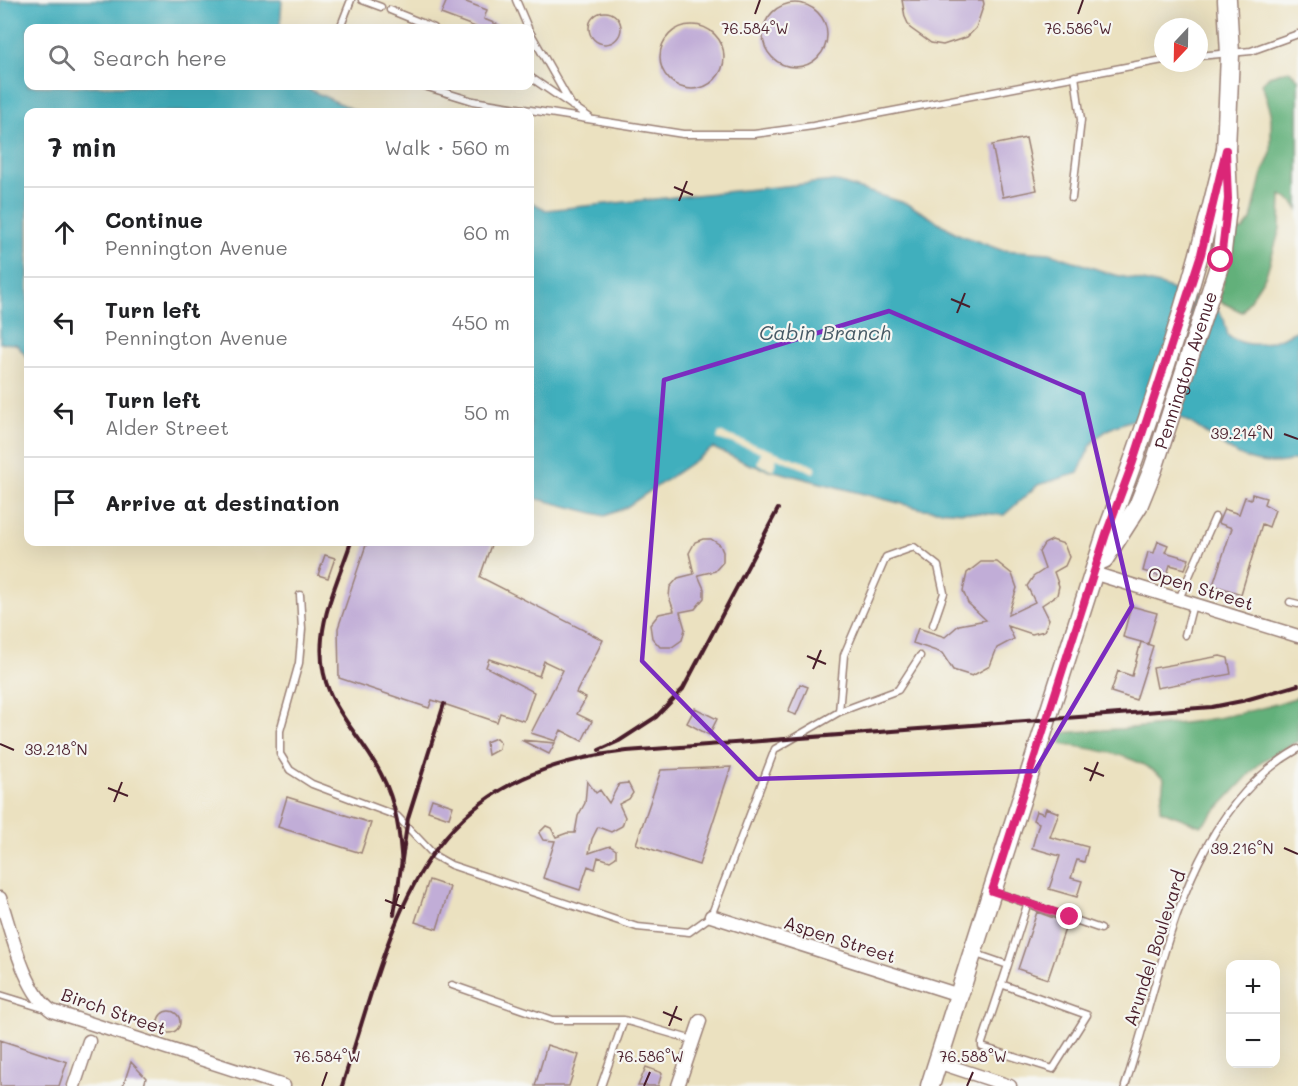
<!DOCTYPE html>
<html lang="en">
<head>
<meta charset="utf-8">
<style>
	:root { --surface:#fff; --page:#f6f6f6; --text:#202124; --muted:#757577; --line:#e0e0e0 }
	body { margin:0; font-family:Mali,sans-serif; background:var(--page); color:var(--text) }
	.controls { position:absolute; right:18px; bottom:18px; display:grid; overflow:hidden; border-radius:12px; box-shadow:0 6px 24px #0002 }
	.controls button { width:54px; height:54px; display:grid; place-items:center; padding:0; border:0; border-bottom:2px solid var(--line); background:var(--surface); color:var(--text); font:30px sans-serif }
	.compass { position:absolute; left:1154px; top:18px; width:54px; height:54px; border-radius:50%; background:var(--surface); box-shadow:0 6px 24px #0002; rotate:202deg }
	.stop { position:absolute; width:18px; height:18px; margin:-14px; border:4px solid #db2777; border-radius:50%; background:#fff }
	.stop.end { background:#db2777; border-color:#fff; box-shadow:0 2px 6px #0008 }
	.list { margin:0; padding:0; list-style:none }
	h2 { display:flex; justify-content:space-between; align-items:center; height:78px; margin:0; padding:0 24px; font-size:26px }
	h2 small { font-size:20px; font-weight:400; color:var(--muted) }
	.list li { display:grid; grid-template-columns:39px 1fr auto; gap:18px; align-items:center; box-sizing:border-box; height:90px; padding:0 24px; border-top:2px solid var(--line) }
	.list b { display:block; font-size:22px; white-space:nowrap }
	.list p { margin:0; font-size:20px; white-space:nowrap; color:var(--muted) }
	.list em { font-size:20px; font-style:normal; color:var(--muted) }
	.icon { flex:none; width:33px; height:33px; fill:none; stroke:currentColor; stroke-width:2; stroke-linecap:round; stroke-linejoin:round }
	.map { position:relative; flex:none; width:1298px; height:1086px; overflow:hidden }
	.search { position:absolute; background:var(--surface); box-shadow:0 6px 24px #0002; left:24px; top:24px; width:510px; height:66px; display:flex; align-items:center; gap:15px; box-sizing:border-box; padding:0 21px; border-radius:12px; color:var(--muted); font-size:22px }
	.panel { position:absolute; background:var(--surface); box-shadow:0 6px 24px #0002; left:24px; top:108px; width:510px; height:438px; border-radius:12px }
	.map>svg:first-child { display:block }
	.forest { fill:#62b07a; stroke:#566852; stroke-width:1.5 }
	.water { fill:#40afbd; stroke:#456774; stroke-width:1.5 }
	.pier { fill:#ebe1c0 }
	.building { fill:#c1add7 }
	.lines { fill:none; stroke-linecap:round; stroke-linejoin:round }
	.lane-casing { stroke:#9a8076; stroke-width:9 }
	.street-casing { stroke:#9a8076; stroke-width:15 }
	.secondary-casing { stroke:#9a8076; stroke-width:21 }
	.lane { stroke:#fff; stroke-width:6 }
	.street { stroke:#fff; stroke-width:12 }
	.secondary { stroke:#fff; stroke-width:18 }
	.rail { stroke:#4a1f2b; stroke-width:4 }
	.route { stroke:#db2777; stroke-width:8 }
	.marked { fill:none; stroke:#7b2cbf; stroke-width:4.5; stroke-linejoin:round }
	.ticks { fill:none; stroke:#4a1f2b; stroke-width:2 }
	.labels { text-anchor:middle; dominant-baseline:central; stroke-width:4.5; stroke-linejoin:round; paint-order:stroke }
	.street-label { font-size:18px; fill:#4a1f2b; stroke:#f6f6f2 }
	.water-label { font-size:20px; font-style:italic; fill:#465965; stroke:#f6f6f2 }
	.ticks-label { font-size:15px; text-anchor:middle; fill:#4a1f2b; stroke:#f6f6f2; stroke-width:4.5; stroke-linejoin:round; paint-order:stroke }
</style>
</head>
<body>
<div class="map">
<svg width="1298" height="1086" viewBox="0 0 1298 1086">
	<rect width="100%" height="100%" fill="#f6f6f2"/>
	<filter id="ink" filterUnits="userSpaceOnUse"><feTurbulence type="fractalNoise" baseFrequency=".0167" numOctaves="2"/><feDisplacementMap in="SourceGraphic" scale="12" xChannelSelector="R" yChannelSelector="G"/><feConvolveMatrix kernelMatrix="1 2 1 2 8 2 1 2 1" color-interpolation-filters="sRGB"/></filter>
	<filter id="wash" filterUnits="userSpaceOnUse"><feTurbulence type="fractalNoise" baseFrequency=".008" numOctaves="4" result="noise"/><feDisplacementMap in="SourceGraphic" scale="24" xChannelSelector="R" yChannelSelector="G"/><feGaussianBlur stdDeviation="1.35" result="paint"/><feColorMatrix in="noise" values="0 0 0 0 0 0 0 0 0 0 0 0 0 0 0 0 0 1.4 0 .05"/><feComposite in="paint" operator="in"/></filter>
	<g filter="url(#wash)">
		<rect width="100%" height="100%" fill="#ebe1c0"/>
		<path class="forest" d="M1289 70 1298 78V210L1293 202 1281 195 1280 229 1266 275 1242 312 1219 301 1235 230H1243L1251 220 1261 177 1271 153V112L1262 84 1269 76Z
			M1298 697V741L1262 761 1201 826 1160 810 1164 778C1129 752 1102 751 1061 744L1062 733C1146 727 1218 725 1298 697Z"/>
		<path class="water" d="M0 0H282L280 28H28V86H302L358 112H28V358L16 344 0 343Z
			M834 181 908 204 958 234 1001 250 1050 253 1111 274 1160 285 1214 305 1224 319 1228 336C1253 352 1275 342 1298 330V459C1245 474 1226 444 1186 420 1164 408 1117 421 1098 437 1089 443 1084 463 1078 473L1038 485 1004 515 922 509 751 465 713 448 625 508 605 516 530 497V201L546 210Z"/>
		<path class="pier" d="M719 432 816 466 814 473 777 458 773 470 757 464 761 452 717 439Z"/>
		<g id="blocks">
			<path class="building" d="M447 0H461L487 10 484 19 506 28H478L441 14Z
				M902 0H983L984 4 976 28 967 37 943 45 931 43 910 28 905 17Z
				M763 35a32 32 0 1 1 64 0a32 32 0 1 1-64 0Z
				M589 28a16 16 0 1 1 32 0a16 16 0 1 1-32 0Z
				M660 57a32 32 0 1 1 64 0a32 32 0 1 1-64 0Z
				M1026 138 1037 190 1003 197 992 145Z
				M1252 494 1266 498 1264 504 1275 510 1269 527 1262 524 1241 594 1213 585 1232 528 1218 523 1224 509 1239 514 1245 497 1251 499Z
				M703 539H711L720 545 723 552V562L715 571 698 575 704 589V598L695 609 680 612 685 629 682 640 672 647H660L652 638 650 625 659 614 674 611 669 597 670 587 678 578 694 574 689 553 695 542Z
				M1052 540 1064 544 1069 557 1065 566 1054 572 1059 586 1057 595 1042 605 1049 619 1044 631 1032 634 1008 626 1014 639 997 648 990 666 972 676 953 670 942 653 913 643 918 628 945 637 959 625 986 620 968 603 963 591 967 573 981 562H997L1012 574 1017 588 1008 615 1035 602 1027 586 1033 577 1045 569 1039 552 1044 544Z
				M1158 541 1168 545 1165 552 1189 559 1185 569 1170 565 1166 578 1143 571 1148 552 1154 553Z
				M367 542H492L480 577 603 640 576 693 586 698 577 714 592 721 582 741 561 730 556 741 531 733 563 670 544 661 539 676 489 659 486 667 534 692 524 721 500 713 497 722 432 700 429 708 339 678 338 628Z
				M325 555 335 558 328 578 318 575Z
				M1131 606 1157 613 1148 644 1123 637Z
				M1141 642 1153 646 1136 700 1111 692 1118 671 1132 676Z
				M1220 656 1228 658 1231 674 1157 688 1153 668Z
				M800 684 808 687 796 715 788 712Z
				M695 708 717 719 709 735 687 723Z
				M496 738 500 742 499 749 488 755 486 742Z
				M521 740 555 743 549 754Z
				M731 767 699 865 636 844 661 770Z
				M587 781 596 793 600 790 609 803 619 784 628 783 633 793 629 799 619 804 625 817 622 826 611 832 598 827 592 839 589 853 610 846 616 850V857L610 861 598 857 595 869 588 866 580 890 543 878 555 841 543 840 539 833 546 826 551 828 556 837 567 833H575L578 816 585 803Z
				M287 797 371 823 361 853 278 827Z
				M432 799 453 806 449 818 428 811Z
				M1046 808 1059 813 1050 837 1088 847 1084 862 1077 860 1071 878 1082 881 1077 897 1049 889 1060 856 1032 848 1039 823 1033 820 1036 811 1044 814Z
				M429 880 450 887 437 929 415 922Z
				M1037 912 1067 923 1048 979 1018 969Z
				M158 1022a11 11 0 1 1 22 0a11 11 0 1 1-22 0Z
				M0 1040 67 1062 59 1086H0Z
				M547 1045 579 1055 569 1086H535Z
				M131 1062 146 1078 144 1086H123Z
				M646 1067 662 1073 658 1086H638Z"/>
		</g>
	</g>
	<g filter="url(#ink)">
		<use href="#blocks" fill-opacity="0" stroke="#9a8076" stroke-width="1.5"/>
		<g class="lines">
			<defs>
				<path id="lane" d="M362 0 381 7
					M516 0 528 28
					M390 10 434 28
					M340 28 351 0
					M530 32 572 106
					M1199 56 1251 51 1298 34
					M530 77 589 117
					M424 86 473 101 683 134H754L813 126 1163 60
					M1072 198 1081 120 1075 76
					M300 595 302 629 299 663 280 731V754L290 770 312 784 397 816 435 856 451 865 637 927 689 932 711 916 775 749 839 712 898 690 920 656
					M1179 599 1215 517
					M1290 602 1298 604
					M1185 635 1193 604
					M839 712 844 655 886 557 914 547 938 566 944 593 933 625
					M995 892 1101 929
					M976 954 1008 965 982 1043V1047L1053 1069 1087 1015 1001 984
					M1008 965 1028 902
					M452 985 552 1020H624L693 1040
					M0 995 46 1009
					M601 1086 624 1020
					M1125 1086C1164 971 1182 815 1298 749"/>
				<path id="street" d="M1093 573 1298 636
					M0 898C11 930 24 992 52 1011L284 1086
					M711 916 959 995
					M937 1062 1010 1086
					M74 1086 89 1041
					M678 1086 700 1021"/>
				<g id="secondary">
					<path id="s1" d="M1104 559 1138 506 1153 469 1221 260 1228 199 1226 150 1230 54 1227 0"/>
					<path d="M930 1086 1106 534C1154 409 1195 280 1226 150"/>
				</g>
			</defs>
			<use href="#lane" class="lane-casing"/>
			<use href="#street" class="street-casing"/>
			<use href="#secondary" class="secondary-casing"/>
			<use href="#lane" class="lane"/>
			<use href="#street" class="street"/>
			<use href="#secondary" class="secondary"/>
			<path class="rail" d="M351 542C341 572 325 606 322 638 316 702 356 725 381 774 397 804 400 835 402 867
				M599 750 619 741 656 717 683 689 778 509
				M394 915 408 818 444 704
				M342 1086C397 915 417 775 627 751L1212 707 1242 701 1298 685"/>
		</g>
	</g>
	<g class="lines" filter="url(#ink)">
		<path class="route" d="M1070 917 992 891 1106 534 1133 462 1201 254 1226 150 1228 199 1221 260"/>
	</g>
	<path class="marked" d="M889 311 1083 394 1132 606 1035 771 757 779 642 661 664 380Z"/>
	<path class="ticks" d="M755 14 760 0M1078 14 1083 0M674 187 693 195M679 201 687 181M951 299 970 307M957 313 965 293M1284 434 1298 439M807 656 826 664M813 669 821 650M0 744 14 750M1084 768 1104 776M1090 781 1098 762M108 788 128 796M114 802 122 782M1284 848 1298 854M385 900 405 908M391 914 399 894M663 1012 682 1020M669 1026 677 1006M322 1086 327 1072M644 1086 650 1072M967 1086 973 1072"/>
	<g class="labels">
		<g class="street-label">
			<text stroke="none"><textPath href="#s1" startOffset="207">Pennington Avenue</textPath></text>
			<text transform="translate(1201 588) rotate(17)">Open Street</text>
			<text transform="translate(840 939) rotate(18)">Aspen Street</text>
			<text transform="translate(1154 948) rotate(-72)">Arundel Boulevard</text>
			<text transform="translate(114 1011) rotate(19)">Birch Street</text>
		</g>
		<g class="water-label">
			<text x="825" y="332">Cabin Branch</text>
		</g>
	</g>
	<g class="ticks-label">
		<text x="755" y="34">76.584°W</text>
		<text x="1078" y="34">76.586°W</text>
		<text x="1242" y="439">39.214°N</text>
		<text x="56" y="755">39.218°N</text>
		<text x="1242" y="854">39.216°N</text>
		<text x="327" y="1062">76.584°W</text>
		<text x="650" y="1062">76.586°W</text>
		<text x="973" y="1062">76.588°W</text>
	</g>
</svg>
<div class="controls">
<button>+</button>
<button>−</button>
</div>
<svg class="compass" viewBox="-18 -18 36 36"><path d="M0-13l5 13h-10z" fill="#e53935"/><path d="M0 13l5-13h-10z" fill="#757577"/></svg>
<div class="stop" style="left:1221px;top:260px"></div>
<div class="stop end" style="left:1070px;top:917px"></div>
<div class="search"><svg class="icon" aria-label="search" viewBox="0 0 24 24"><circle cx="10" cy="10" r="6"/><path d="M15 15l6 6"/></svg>Search here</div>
<section class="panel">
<h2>7 min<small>Walk · 560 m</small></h2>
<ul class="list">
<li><svg class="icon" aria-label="ahead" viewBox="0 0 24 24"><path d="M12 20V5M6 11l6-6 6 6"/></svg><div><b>Continue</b><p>Pennington Avenue</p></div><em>60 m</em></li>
<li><svg class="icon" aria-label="left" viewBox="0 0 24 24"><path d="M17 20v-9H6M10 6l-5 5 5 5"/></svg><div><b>Turn left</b><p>Pennington Avenue</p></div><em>450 m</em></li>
<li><svg class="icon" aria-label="left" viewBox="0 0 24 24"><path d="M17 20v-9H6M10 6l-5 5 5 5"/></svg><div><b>Turn left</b><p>Alder Street</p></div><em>50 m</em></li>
<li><svg class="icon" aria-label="arrive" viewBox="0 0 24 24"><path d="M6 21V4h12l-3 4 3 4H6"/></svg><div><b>Arrive at destination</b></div></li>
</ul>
</section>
</div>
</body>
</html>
